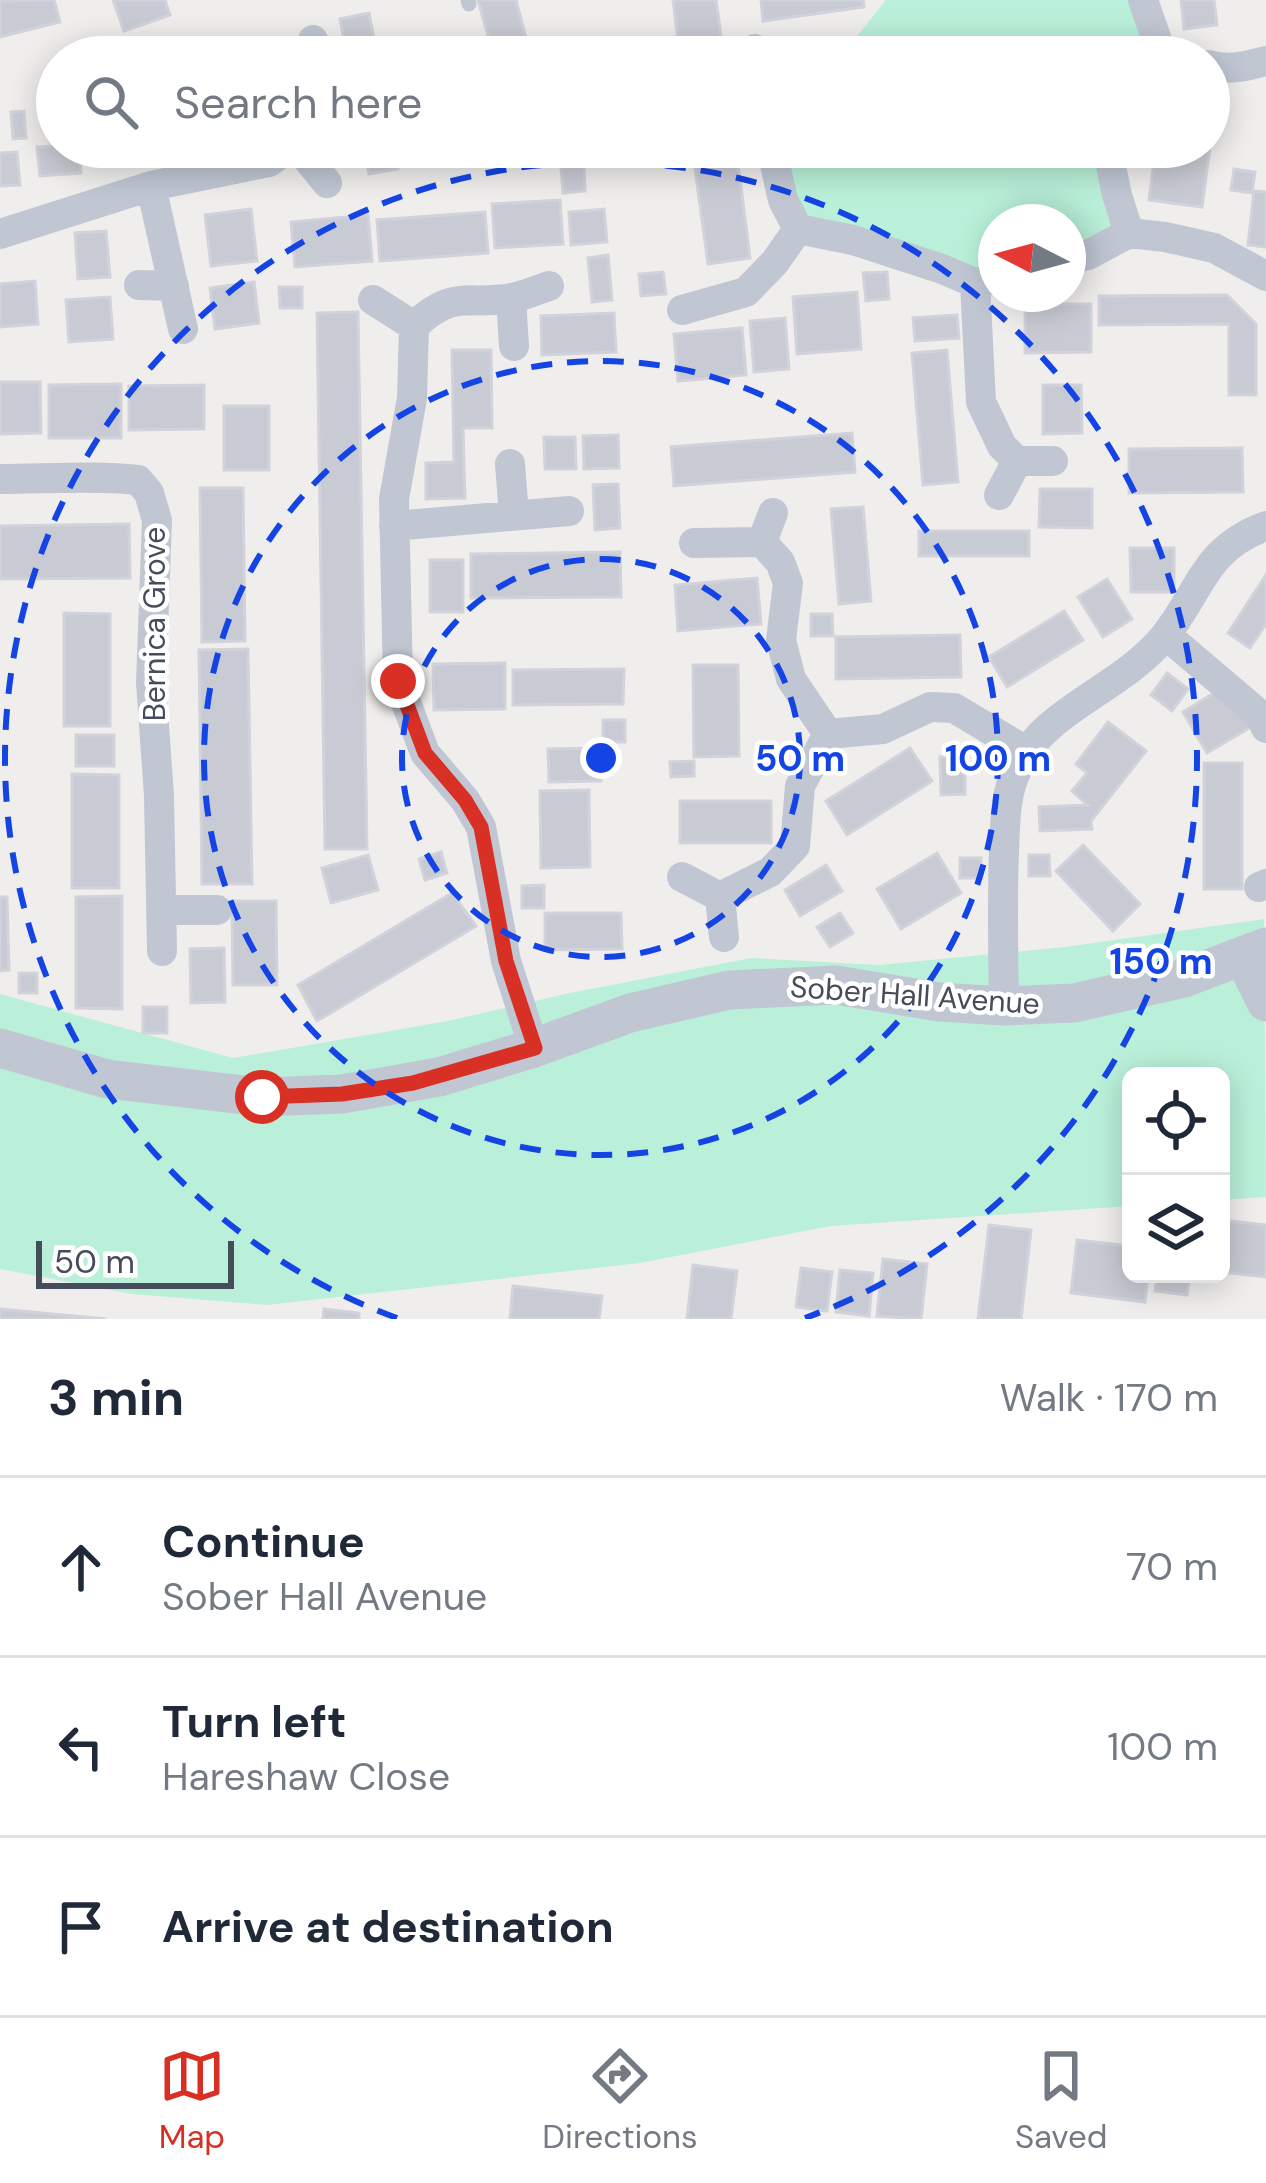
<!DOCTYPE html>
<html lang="en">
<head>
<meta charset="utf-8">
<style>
	:root { --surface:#fff; --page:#f6f6f7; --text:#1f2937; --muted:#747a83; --line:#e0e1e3; --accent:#d93025 }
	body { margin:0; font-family:"DM Sans",sans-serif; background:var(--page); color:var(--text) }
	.controls { position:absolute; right:36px; bottom:36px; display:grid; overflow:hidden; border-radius:18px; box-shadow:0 6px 30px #0003 }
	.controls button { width:108px; height:108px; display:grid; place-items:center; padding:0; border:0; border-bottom:3px solid var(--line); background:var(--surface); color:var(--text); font:60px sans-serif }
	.compass { position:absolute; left:978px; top:204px; width:108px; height:108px; border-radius:50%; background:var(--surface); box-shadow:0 6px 30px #0003; rotate:276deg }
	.scale { position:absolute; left:36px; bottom:30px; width:198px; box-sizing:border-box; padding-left:12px; border:6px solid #454d5c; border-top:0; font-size:33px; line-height:42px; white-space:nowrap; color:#454d5c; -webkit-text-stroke:9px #fff; paint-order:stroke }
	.stop { position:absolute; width:36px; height:36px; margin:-27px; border:9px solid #d93025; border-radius:50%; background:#fff }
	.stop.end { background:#d93025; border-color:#fff; box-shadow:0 3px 12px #0008 }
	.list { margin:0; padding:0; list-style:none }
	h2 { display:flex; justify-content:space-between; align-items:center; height:156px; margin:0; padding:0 48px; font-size:51px }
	h2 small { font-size:39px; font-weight:400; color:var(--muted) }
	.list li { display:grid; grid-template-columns:78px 1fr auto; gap:36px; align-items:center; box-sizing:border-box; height:180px; padding:0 48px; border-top:3px solid var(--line) }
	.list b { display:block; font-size:45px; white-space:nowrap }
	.list p { margin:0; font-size:39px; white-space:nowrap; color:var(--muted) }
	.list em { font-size:39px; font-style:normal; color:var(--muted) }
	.icon { flex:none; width:66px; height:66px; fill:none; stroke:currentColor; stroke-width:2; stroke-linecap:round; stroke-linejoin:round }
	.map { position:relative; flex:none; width:1266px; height:1319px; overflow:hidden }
	.search { position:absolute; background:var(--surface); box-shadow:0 6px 30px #0003; left:36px; right:36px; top:36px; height:132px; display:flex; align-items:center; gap:30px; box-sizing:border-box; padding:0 42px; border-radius:66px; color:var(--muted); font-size:45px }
	.sheet { height:696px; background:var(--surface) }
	nav { display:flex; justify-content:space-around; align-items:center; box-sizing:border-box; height:168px; border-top:3px solid var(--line); background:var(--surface); font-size:33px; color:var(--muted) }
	nav a { display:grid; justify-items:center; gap:6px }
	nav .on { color:var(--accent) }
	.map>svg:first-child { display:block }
	.green { fill:#baf0d9 }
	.building { fill:#c9cbd4; stroke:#d1d2da; stroke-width:3 }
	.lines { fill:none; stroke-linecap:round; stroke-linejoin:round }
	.service { stroke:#c0c7d3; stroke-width:15 }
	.minor { stroke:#c0c7d3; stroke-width:30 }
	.tertiary { stroke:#c0c7d3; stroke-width:39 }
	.route { stroke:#d93025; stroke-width:15 }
	.ring { fill:none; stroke:#1445e4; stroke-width:6; stroke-dasharray:21 15 }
	.labels { text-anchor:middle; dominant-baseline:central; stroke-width:9; stroke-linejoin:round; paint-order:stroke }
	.street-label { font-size:30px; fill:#454d5c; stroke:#fff }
	.centre { fill:#1445e4; stroke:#fff; stroke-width:6 }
	.ring-label { font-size:36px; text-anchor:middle; font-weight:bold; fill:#1445e4; stroke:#fff; stroke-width:9; stroke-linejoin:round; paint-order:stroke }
</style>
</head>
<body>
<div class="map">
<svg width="1266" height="1319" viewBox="0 0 1266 1319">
	<rect width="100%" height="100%" fill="#f0eeed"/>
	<path class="green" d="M886 0H1128L1150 21 1152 57H830L858 35Z
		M771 147H1107L1129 233 1068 260V222H996V279L798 229Z
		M1264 919 1266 1197 1221 1200V1076H1131V1206L831 1226 640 1263 267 1305 131 1294 0 1269V994L233 1058 448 1021 570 993 751 958 879 965 1065 947Z"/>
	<path class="building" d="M54 0 60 22 0 37V1Z
		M113 0H165L170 15 124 31Z
		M478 0H516L531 57H494Z
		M673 0H716L724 57H680Z
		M761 0H863L864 7 763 21Z
		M1181 0H1214L1217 25 1184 29Z
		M369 13 377 54 347 57 340 19Z
		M1209 79 1219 80 1202 207 1149 200 1156 147H1209Z
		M24 111 26 138 13 139 11 112Z
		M57 146 79 147 81 173 40 176 37 147Z
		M364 147H395L398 169 369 174Z
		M692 147H736L750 258 708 264Z
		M17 152 20 185 0 186V153Z
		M584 166 585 191 563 193 561 168Z
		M1234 169 1255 172 1252 193 1231 190Z
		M1254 191 1266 192V247L1248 245Z
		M560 200 563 244 495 248 492 204Z
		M251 209 257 261 211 266 205 215Z
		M604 209 607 242 571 245 569 212Z
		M485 212 488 253 380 261 377 220Z
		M368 215 372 261 295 267 291 222Z
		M106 231 110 277 78 279 75 233Z
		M608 255 612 300 592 302 588 258Z
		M663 272 666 294 641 296 639 274Z
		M887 272 889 299 866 301 863 273Z
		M35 281 38 324 0 327V284Z
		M254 282 259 323 215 329 210 288Z
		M279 287H302V308H280Z
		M857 292 861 349 797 354 793 297Z
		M1227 295 1256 324V395H1229V324L1099 325V296Z
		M110 297 113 339 69 342 66 300Z
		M1025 304H1091V352L1025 353Z
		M358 312 367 849H325L317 313Z
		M614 313 616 352 542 355 541 316Z
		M957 315 959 338 915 341 913 318Z
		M785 318 789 369 754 372 750 321Z
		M742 328 746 375 678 381 674 334Z
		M452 350H491L492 428H463L465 498 426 499V463L454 462Z
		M947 350 958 482 923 485 912 353Z
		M0 382H40L41 433 0 434Z
		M121 384V438H49V385Z
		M204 385V429L129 430V386Z
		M1043 385H1081L1082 433 1043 434Z
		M224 406H269V470H224Z
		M852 433 855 472 674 486 671 447Z
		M618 435 619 468 584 469 583 436Z
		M544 437H575L576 469H545Z
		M1242 448 1243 492 1129 493V449Z
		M618 484 620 528 595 530 593 485Z
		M200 488H243L245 641 202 642Z
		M1040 489H1092V528L1039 527Z
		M863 507 871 601 839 604 831 509Z
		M129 524 130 578 0 579V526Z
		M919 531H1029V556H919Z
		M1130 548H1174V592H1131Z
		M620 552 621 597 471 598V554Z
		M430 560H463V612H430Z
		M1266 575V624L1250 648 1228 633Z
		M757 578 761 624 678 631 675 585Z
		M1107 579 1132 619 1103 637 1078 597Z
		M1064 611 1083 640 1007 687 989 657Z
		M64 613 110 614V726H64Z
		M811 614H832L833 636H811Z
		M960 635 961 677 836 679V637Z
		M248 649 252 884H202L199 650Z
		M505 663V709L434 710 433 664Z
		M693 665H738L739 756 694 757Z
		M624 669 623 704 513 705V670Z
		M1167 673 1188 689 1172 711 1151 695Z
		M1227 685 1251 727 1207 753 1183 712Z
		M603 720H625V742H603Z
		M1108 722 1146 751 1091 821 1092 829 1040 831 1039 807 1088 805 1072 791 1087 773 1076 764Z
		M76 735H114V766H76Z
		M601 748V781L549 782 548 749Z
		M910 748 932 781 847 835 826 801Z
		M965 756V794L941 795 940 757Z
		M694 761V776L671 777 670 762Z
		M1204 763H1242V889H1204Z
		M72 774 119 775V888H72Z
		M589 790 590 867 541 868 540 791Z
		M680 801H771V843H680Z
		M1083 845 1140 904 1113 931 1056 871Z
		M441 852 447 873 425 880 419 859Z
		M937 853 961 893 901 929 877 889Z
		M368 855 378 890 331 903 322 868Z
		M1029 855H1049L1050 876H1029Z
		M960 858H981V878H960Z
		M826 865 842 891 800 916 785 890Z
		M544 885V908H522V886Z
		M452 893 476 926 317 1021 298 985Z
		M122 896V1009L76 1008V897Z
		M0 897H7L9 970 0 971Z
		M232 901H276L277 985H233Z
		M545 913H621L622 949 545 950Z
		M840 913 853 933 830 947 817 927Z
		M224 948 225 1002 191 1003 190 949Z
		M19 973H37V993H19Z
		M143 1007H167V1033H143Z
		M1221 1220 1266 1225V1277L1221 1272Z
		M989 1225 1031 1230 1021 1319H978Z
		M1077 1240 1131 1246V1274H1148L1145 1302 1071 1293Z
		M883 1259 927 1264 921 1319 877 1316Z
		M693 1265 737 1271 731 1319H687Z
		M801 1268 832 1272 827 1311 796 1307Z
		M840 1270 873 1273 869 1316 836 1312Z
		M1157 1274H1190L1187 1295 1155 1291Z
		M513 1286 602 1296 599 1319H510Z
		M0 1309 106 1319H0Z
		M324 1309 359 1313V1319H323Z"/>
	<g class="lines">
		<path class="service" d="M468 0 469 4"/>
		<path class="minor" d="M1143 0 1160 49 1152 57
			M755 49 761 57
			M312 57 313 40
			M1209 65C1229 71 1247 66 1266 61
			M298 147 327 183
			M771 147 783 200 798 229 853 240 942 269 975 283 996 279
			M1107 147 1117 195 1129 233
			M151 186 183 329
			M0 234 151 186 269 162 290 147
			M1068 260 1088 255 1129 233 1165 237 1214 248 1266 276
			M975 283 981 402 1002 446 1017 461H1053
			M139 285 174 286
			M511 298 514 346
			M373 300 414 326
			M682 310 746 292 775 262 798 229
			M510 464 514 515
			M0 479C44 479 95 475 138 480L149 493 157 520 151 683 159 796 162 951
			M999 495 1017 461
			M394 526 569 511
			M762 542 773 513
			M694 543 762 542 780 562 788 583 781 640 791 679 828 734
			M1166 635 1259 714 1266 728
			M828 734 883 729 930 707 954 708 1026 751
			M682 877 720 897 770 872 795 846 800 786 828 734
			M1259 887 1266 884
			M720 897 724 937
			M163 910H217
			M1004 1006C1003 954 1002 903 1004 851 1005 827 1005 801 1013 779 1021 756 1037 736 1056 721 1092 692 1134 673 1164 637 1201 591 1203 549 1266 526
			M534 1048 506 961 481 827 465 800 425 753 398 681 394 499 412 398 414 326C454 288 467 306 512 298 525 295 537 290 549 286"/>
		<path class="tertiary" d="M1244 957 1266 1002
			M0 1048 107 1079 262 1097 342 1094 439 1077 534 1048 630 1013 729 990 836 985 939 1002 1004 1006 1074 1003 1184 978 1266 947"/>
	</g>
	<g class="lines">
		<path class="route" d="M262 1097 342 1094 413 1083 535 1048 506 961 481 827 465 800 425 753 398 681"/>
	</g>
	<g class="ring">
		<circle cx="601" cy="758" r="199"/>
		<circle cx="601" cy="758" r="397"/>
		<path d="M397 1318A596 596 0 1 1 805 1318"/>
	</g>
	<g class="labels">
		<g class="street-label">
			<text transform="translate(154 624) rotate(-90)">Bernica Grove</text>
			<text transform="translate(915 995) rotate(4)">Sober Hall Avenue</text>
		</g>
	</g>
	<circle cx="601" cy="758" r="18" class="centre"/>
	<g class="ring-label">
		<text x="800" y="771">50 m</text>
		<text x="998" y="771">100 m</text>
		<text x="1161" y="974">150 m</text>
	</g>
</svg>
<div class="controls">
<button><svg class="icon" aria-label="locate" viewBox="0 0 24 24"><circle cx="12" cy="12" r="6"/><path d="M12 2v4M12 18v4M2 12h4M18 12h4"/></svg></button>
<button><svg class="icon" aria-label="layers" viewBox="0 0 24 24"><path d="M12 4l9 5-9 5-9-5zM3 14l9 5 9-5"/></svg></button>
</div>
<svg class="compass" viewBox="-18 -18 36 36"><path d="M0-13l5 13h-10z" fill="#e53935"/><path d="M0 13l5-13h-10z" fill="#747a83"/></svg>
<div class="scale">50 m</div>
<div class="stop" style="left:262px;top:1097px"></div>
<div class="stop end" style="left:398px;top:681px"></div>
<div class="search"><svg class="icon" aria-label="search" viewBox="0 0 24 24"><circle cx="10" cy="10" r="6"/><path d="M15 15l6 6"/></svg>Search here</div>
</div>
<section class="sheet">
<h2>3 min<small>Walk · 170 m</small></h2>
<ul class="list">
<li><svg class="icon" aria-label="ahead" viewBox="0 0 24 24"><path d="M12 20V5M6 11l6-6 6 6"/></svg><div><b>Continue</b><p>Sober Hall Avenue</p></div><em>70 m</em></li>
<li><svg class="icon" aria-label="left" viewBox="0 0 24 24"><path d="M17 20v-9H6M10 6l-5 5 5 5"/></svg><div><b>Turn left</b><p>Hareshaw Close</p></div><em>100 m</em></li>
<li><svg class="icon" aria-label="arrive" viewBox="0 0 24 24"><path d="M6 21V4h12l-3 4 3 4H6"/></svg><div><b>Arrive at destination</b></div></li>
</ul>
</section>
<nav>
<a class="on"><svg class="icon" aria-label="map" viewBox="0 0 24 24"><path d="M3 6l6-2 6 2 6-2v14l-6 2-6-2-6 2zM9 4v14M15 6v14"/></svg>Map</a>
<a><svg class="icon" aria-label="directions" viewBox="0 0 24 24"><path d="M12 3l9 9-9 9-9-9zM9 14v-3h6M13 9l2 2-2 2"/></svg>Directions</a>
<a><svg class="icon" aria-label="saved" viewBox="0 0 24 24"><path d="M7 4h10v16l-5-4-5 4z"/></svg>Saved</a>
</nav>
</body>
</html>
